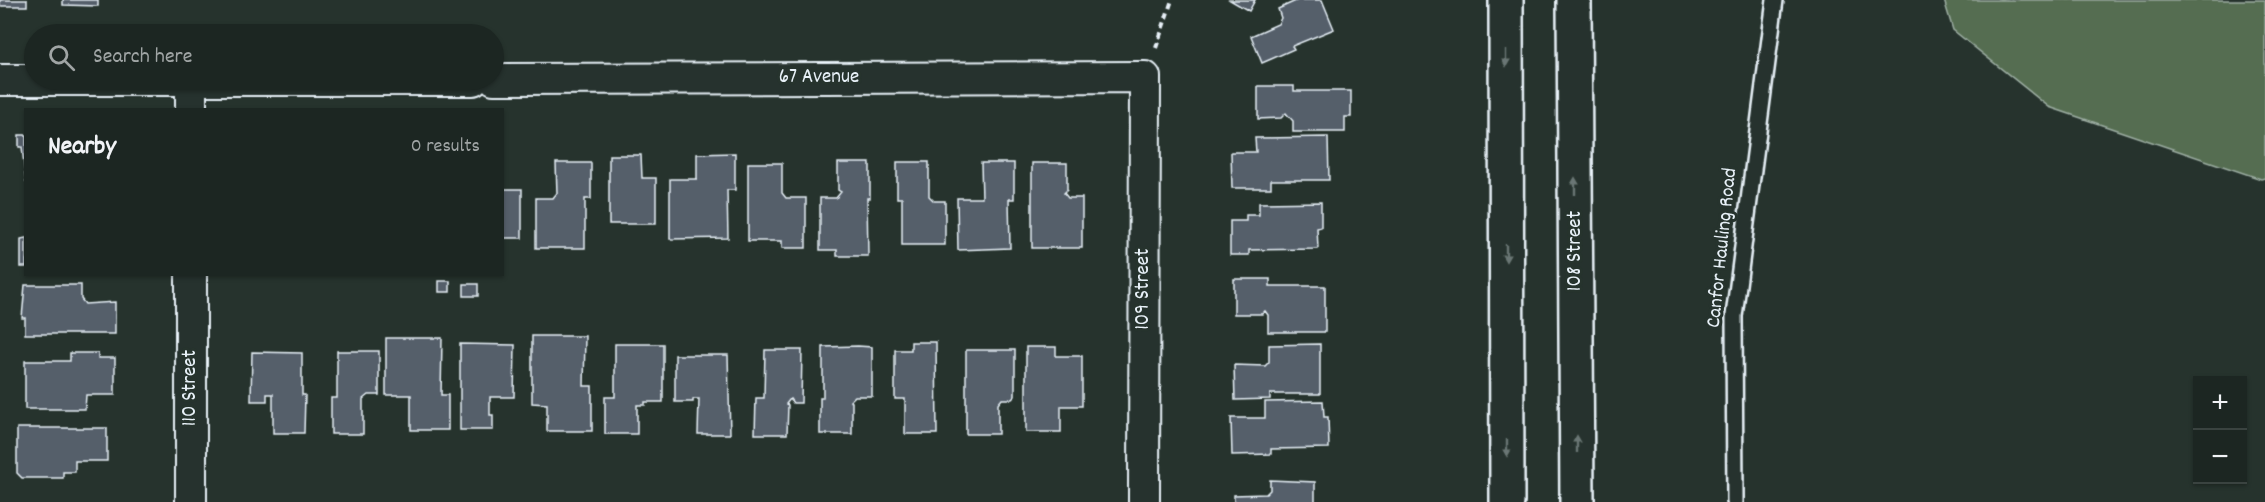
<!DOCTYPE html>
<html lang="en">
<head>
<meta charset="utf-8">
<style>
	:root { --surface:#1c2622; --page:#252e2a; --text:#f1f3f6; --muted:#a0a5a5; --line:#3a4340 }
	body { margin:0; font-family:Dekko,sans-serif; background:var(--page); color:var(--text) }
	.controls { position:absolute; right:18px; bottom:18px; display:grid; overflow:hidden; border-radius:0px; box-shadow:0 2px 4px #0004 }
	.controls button { width:54px; height:54px; display:grid; place-items:center; padding:0; border:0; border-bottom:2px solid var(--line); background:var(--surface); color:var(--text); font:30px sans-serif }
	.list { margin:0; padding:0; list-style:none }
	h2 { display:flex; justify-content:space-between; align-items:center; height:78px; margin:0; padding:0 24px; font-size:26px }
	h2 small { font-size:20px; font-weight:400; color:var(--muted) }
	.icon { flex:none; width:33px; height:33px; fill:none; stroke:currentColor; stroke-width:2; stroke-linecap:round; stroke-linejoin:round }
	.map { position:relative; flex:none; width:2265px; height:502px; overflow:hidden }
	.search { position:absolute; background:var(--surface); box-shadow:0 2px 4px #0004; left:24px; top:24px; width:480px; height:66px; display:flex; align-items:center; gap:15px; box-sizing:border-box; padding:0 21px; border-radius:33px; color:var(--muted); font-size:22px }
	.panel { position:absolute; background:var(--surface); box-shadow:0 2px 4px #0004; left:24px; top:108px; width:480px; height:168px; border-radius:0px }
	.map>svg:first-child { display:block }
	.green { fill:#556d51; stroke:#9eafa4; stroke-width:1.5 }
	.building { fill:#545e6b; stroke:#e8f1f8; stroke-width:1.5 }
	.lines { fill:none; stroke-linecap:round; stroke-linejoin:round }
	.service-casing { stroke:#e8f1f8; stroke-width:20 }
	.minor-casing { stroke:#e8f1f8; stroke-width:34 }
	.primary-casing { stroke:#e8f1f8; stroke-width:38 }
	.path { stroke:#e8f1f8; stroke-width:4; stroke-dasharray:6 4.5; stroke-linecap:butt }
	.service { stroke:#26332d; stroke-width:15 }
	.minor { stroke:#26332d; stroke-width:30 }
	.primary { stroke:#26332d; stroke-width:33 }
	.oneway { fill:#6a7674 }
	.labels { text-anchor:middle; dominant-baseline:central; stroke-width:6; stroke-linejoin:round; paint-order:stroke }
	.street-label { font-size:21px; fill:#e8f1f8; stroke:#26332d }
</style>
</head>
<body>
<div class="map">
<svg width="2265" height="502" viewBox="0 0 2265 502">
	<rect width="100%" height="100%" fill="#26332d"/>
	<filter id="ink" filterUnits="userSpaceOnUse"><feTurbulence type="fractalNoise" baseFrequency=".0167" numOctaves="2"/><feDisplacementMap in="SourceGraphic" scale="12" xChannelSelector="R" yChannelSelector="G"/><feConvolveMatrix kernelMatrix="1 2 1 2 8 2 1 2 1" color-interpolation-filters="sRGB"/></filter>
	<g filter="url(#ink)">
		<path class="green" d="M1944 0H2265V178L2261 179 2049 107 1953 30Z"/>
		<path class="building" d="M0 0H27V6H0Z
			M63 0H98V6L63 5Z
			M1230 0H1255L1249 11Z
			M1298 0H1322L1334 29 1292 46 1294 49 1262 63 1251 36 1278 24 1281 18 1278 9Z
			M1258 86H1294V91H1351V117H1345V132H1293V121L1286 113 1281 118 1258 119Z
			M19 135H26V183L22 147H19Z
			M1328 137 1329 180H1271V188H1232L1231 152H1256L1255 138Z
			M735 153V190H727L728 238 670 239V179H697V154Z
			M609 155H641L642 178H656V224H609Z
			M897 162H929V196L934 201H945V245H902V198H897Z
			M556 163H591V199H585V248H536V198H553L557 193Z
			M748 163H782V193L786 198H806V248H782V241H748Z
			M838 163H870V198H867L868 256H837V250H820V198H836L841 192 838 190Z
			M981 163H1014V199H1009L1010 248 958 250 957 198H982Z
			M1032 163H1067V190L1064 193 1068 198H1082V248H1032Z
			M502 189H522V238H502Z
			M1321 202V227L1317 228 1318 249 1249 250V255H1230V221H1246V215H1259V203Z
			M26 238V267H21V239Z
			M1234 279H1270V286H1325V332H1268V315L1265 311 1262 314H1234Z
			M439 281H450V292H439Z
			M464 284H478V296H464Z
			M25 285H81V299L85 304 115 302V334H25V318H22Z
			M532 336H585L584 386H592V431H547V404L532 403Z
			M386 338H442L441 395H448V430H411V395H386Z
			M911 342H936L937 434H905V399H895V350H911Z
			M460 344 515 345 514 397H490V415H493V430H460Z
			M615 344H663V402H645V405H637V434H605V397H615Z
			M1320 344V394H1270V399L1235 400 1234 365 1265 366 1269 362V345Z
			M858 346 872 347V396H855L850 401 852 402V434H820V398H823V347Z
			M1026 347H1056V356H1082V406H1061V432H1026Z
			M765 350H802L801 403H793L790 399 786 404 788 405 787 434H755L756 398H764Z
			M966 350H1015V396L1012 399H1002L998 404V434H966Z
			M337 351H379V395H368L363 399V434H331V398H337Z
			M252 352 302 353V395H305L304 433H273V394H267V401H251Z
			M70 353H98V358H115V395H86L85 409H25V361H70Z
			M675 355H728L730 434H698L699 399H693V402H675Z
			M1323 401 1324 417H1328L1329 448 1271 449V454L1232 455 1231 418H1265V402Z
			M17 428H107V461H75V472H63V478H22L17 473Z
			M1270 480 1315 482V502H1234V495L1266 494 1270 490Z"/>
		<g class="lines">
			<defs>
				<path id="service" d="M1735 502 1734 316 1775 0"/>
				<path id="minor" d="M494 79 1145 77 1144 502
					M0 80H473
					M191 81V110
					M191 274V502"/>
				<path id="primary" d="M1506 0 1507 502
					M1574 0 1577 502"/>
			</defs>
			<use href="#service" class="service-casing"/>
			<use href="#minor" class="minor-casing"/>
			<use href="#primary" class="primary-casing"/>
			<path class="path" d="M1156 48 1172 0"/>
			<use href="#service" class="service"/>
			<use href="#minor" class="minor"/>
			<use href="#primary" class="primary"/>
		</g>
		<defs><path id="oneway-solid" d="M-6-.8H1V-3.2L6.5 0L1 3.2V.8H-6Z" transform="scale(1.5)"/></defs>
		<g class="oneway">
			<use href="#oneway-solid" transform="translate(1506 58) rotate(90)"/>
			<use href="#oneway-solid" transform="translate(1575 186) rotate(-90)"/>
			<use href="#oneway-solid" transform="translate(1506 253) rotate(90)"/>
			<use href="#oneway-solid" transform="translate(1577 444) rotate(-90)"/>
			<use href="#oneway-solid" transform="translate(1507 448) rotate(90)"/>
		</g>
	</g>
	<g class="labels">
		<g class="street-label">
			<text x="819" y="78">67 Avenue</text>
			<text transform="translate(1723 248) rotate(-84)">Canfor Hauling Road</text>
			<text transform="translate(1576 251) rotate(-90)">108 Street</text>
			<text transform="translate(1144 289) rotate(-90)">109 Street</text>
			<text transform="translate(191 388) rotate(-90)">110 Street</text>
		</g>
	</g>
</svg>
<div class="controls">
<button>+</button>
<button>−</button>
</div>
<div class="search"><svg class="icon" aria-label="search" viewBox="0 0 24 24"><circle cx="10" cy="10" r="6"/><path d="M15 15l6 6"/></svg>Search here</div>
<section class="panel">
<h2>Nearby<small>0 results</small></h2>
<ul class="list">
</ul>
</section>
</div>
</body>
</html>
